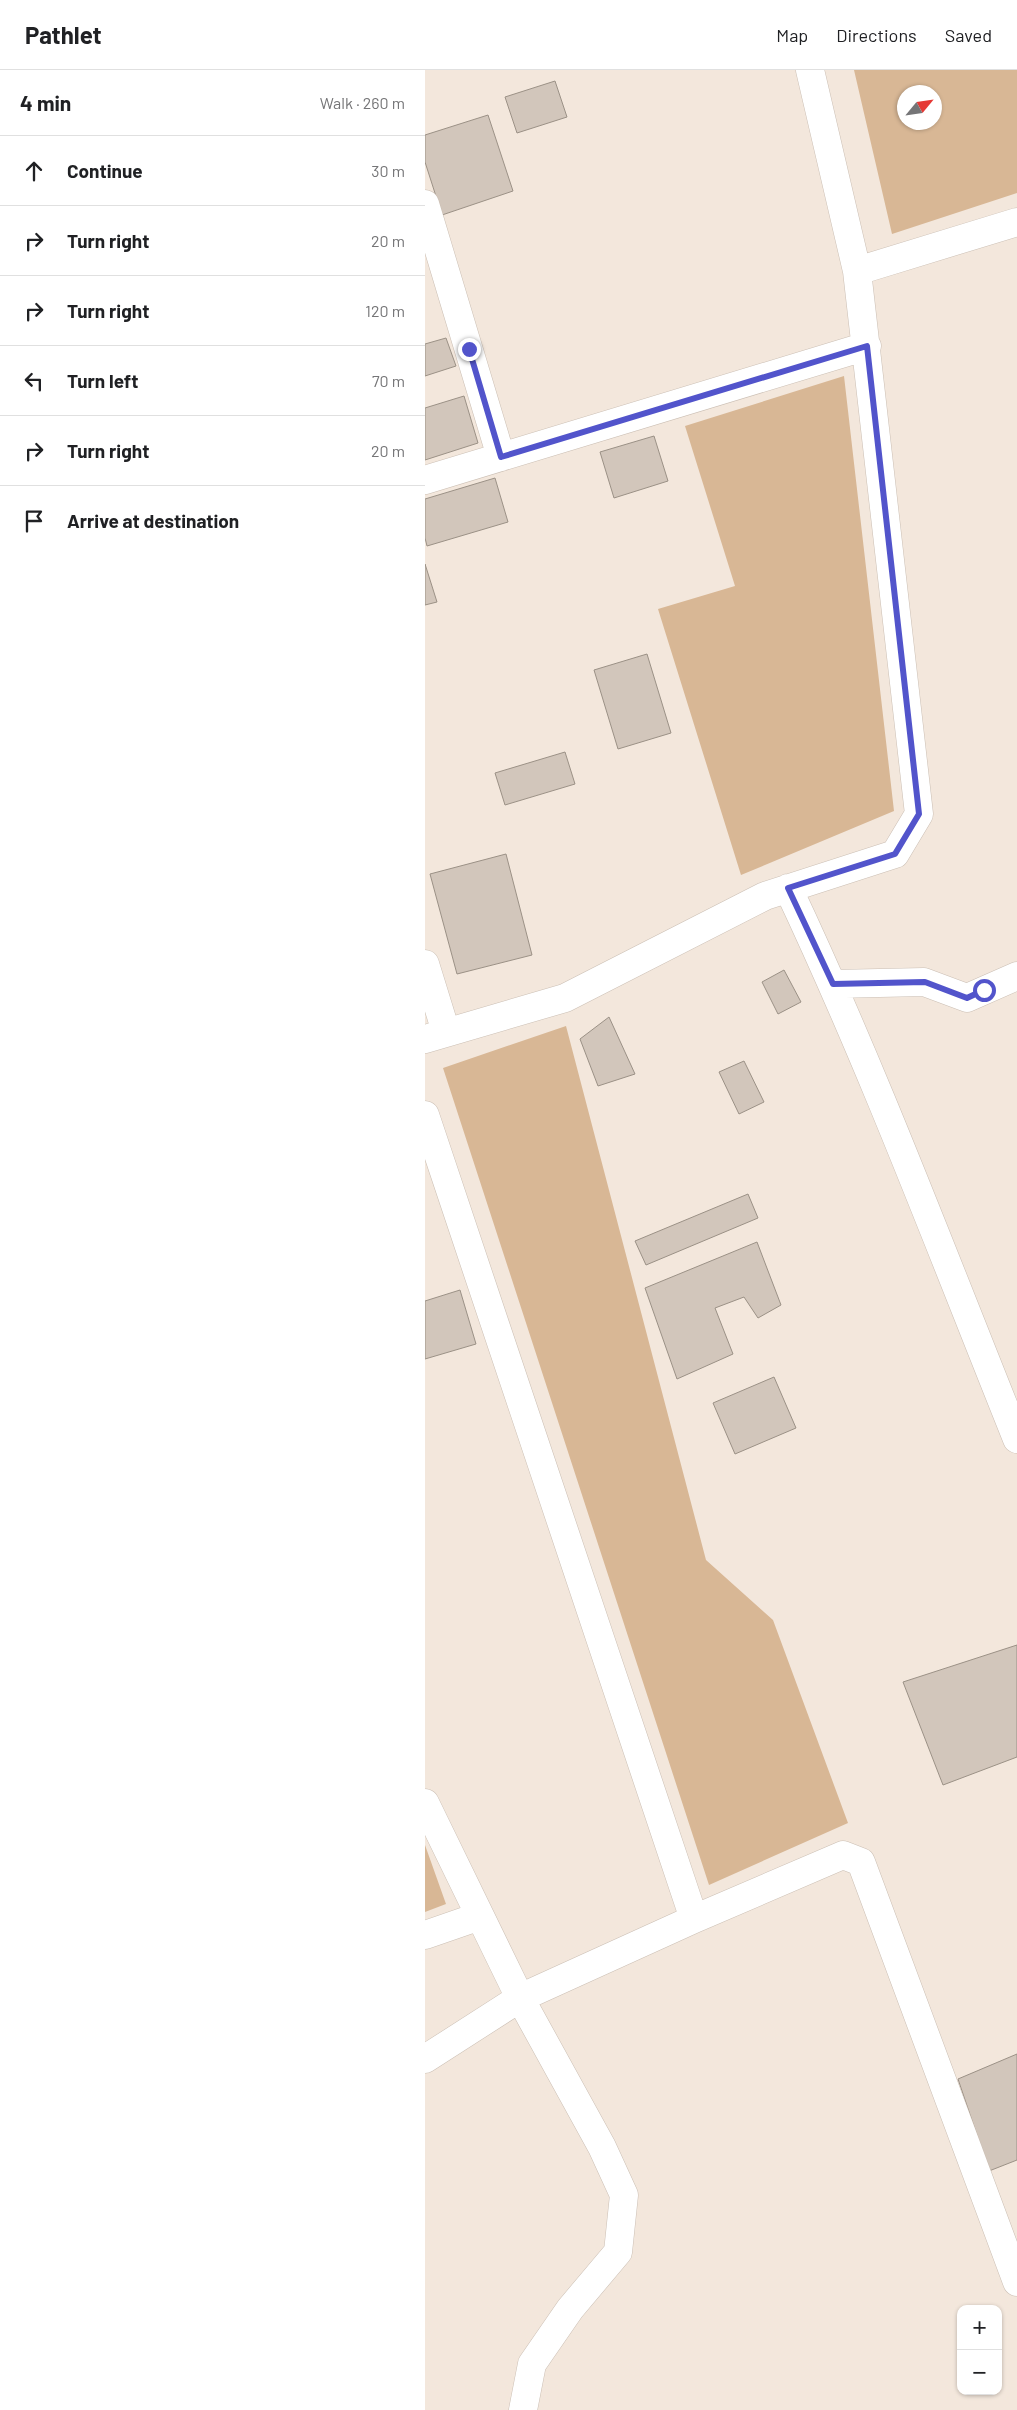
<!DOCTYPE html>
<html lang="en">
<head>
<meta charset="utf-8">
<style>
	:root { --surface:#fff; --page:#f6f6f6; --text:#202124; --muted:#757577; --line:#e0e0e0 }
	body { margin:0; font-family:Barlow,sans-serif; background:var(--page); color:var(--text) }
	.controls { position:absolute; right:15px; bottom:15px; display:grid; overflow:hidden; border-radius:10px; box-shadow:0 1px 4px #0004 }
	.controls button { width:45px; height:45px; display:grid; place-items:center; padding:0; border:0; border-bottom:1px solid var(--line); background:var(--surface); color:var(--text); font:25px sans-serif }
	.compass { position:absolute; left:472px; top:15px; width:45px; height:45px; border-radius:50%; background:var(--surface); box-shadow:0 1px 4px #0004; rotate:61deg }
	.stop { position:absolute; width:15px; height:15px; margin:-11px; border:4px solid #5254cb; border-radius:50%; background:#fff }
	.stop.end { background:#5254cb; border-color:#fff; box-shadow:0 1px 5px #0008 }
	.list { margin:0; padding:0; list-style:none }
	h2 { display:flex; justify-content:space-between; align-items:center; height:65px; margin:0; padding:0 20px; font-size:21px }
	h2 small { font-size:16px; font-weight:400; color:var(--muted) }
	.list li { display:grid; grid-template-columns:32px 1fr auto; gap:15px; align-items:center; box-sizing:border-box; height:70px; padding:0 20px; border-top:1px solid var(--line) }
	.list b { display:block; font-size:19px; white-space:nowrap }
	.list em { font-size:16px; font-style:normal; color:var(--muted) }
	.icon { flex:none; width:28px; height:28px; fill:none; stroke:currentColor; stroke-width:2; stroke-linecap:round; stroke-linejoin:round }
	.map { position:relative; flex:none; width:592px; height:2340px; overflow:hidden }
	header { display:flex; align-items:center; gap:30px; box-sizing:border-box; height:70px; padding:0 25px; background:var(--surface); border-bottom:1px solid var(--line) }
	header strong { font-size:24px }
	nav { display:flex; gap:28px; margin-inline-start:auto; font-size:18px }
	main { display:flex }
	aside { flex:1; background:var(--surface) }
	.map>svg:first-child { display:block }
	.green { fill:#d8b795; fill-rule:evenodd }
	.building { fill:#d2c6bb; stroke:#9b9186 }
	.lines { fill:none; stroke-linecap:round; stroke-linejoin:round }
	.street-casing { stroke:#cbbfb4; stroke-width:29 }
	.street { stroke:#fff; stroke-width:28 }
	.route { stroke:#5254cb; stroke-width:6 }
</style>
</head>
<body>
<header>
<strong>Pathlet</strong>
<nav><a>Map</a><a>Directions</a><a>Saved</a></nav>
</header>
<main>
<aside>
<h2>4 min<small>Walk · 260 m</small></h2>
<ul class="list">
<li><svg class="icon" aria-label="ahead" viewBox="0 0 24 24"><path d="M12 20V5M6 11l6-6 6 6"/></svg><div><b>Continue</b></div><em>30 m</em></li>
<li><svg class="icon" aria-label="right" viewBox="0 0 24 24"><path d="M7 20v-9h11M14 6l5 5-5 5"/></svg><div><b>Turn right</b></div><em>20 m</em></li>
<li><svg class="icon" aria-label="right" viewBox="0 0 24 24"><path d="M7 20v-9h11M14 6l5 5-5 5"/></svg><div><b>Turn right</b></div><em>120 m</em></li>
<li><svg class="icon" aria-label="left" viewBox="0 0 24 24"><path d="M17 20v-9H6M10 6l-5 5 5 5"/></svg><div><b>Turn left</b></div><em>70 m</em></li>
<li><svg class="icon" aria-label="right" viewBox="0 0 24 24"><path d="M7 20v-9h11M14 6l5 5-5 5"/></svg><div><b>Turn right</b></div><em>20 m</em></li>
<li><svg class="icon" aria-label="arrive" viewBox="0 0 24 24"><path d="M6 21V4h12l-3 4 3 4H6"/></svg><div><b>Arrive at destination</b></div></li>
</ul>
</aside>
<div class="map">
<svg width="592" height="2340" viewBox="0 0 592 2340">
	<rect width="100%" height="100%" fill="#f3e7dc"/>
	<path class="green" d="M429 0H592V123L467 164ZM510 22V52H480V22Z
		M419 306 469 741 316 805 233 539 310 516 260 356Z
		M141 956 281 1490 348 1550 423 1753 284 1815 18 998Z
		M0 1775 21 1834 0 1842Z"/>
	<path class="building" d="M130 11 142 47 92 63 80 27Z
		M63 45 88 121 17 145 0 92V65Z
		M21 268 31 296 0 306V274Z
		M39 326 53 373 0 390V338Z
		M229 366 243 411 189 428 175 382Z
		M70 408 83 452 2 476 0 468V429Z
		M0 494 12 532 0 535Z
		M222 584 246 663 193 679 169 600Z
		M140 682 150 714 80 735 70 703Z
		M81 784 107 885 32 904 5 804Z
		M359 900 376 932 353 944 337 912Z
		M184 947 210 1004 173 1016 155 969Z
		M319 991 339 1032 314 1044 294 1002Z
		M323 1124 333 1148 221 1195 210 1171Z
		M332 1172 356 1235 333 1248 319 1227 290 1238 308 1284 252 1309 220 1218Z
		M35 1220 51 1274 0 1289V1231Z
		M349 1307 371 1358 310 1384 288 1333Z
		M592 1575V1687L518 1715 478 1612Z
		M592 1984V2090L564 2101 533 2009Z"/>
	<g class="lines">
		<defs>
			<path id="street" d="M0 134 76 387
				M432 201 592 152
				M0 410 442 276
				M363 818C448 998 518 1185 592 1369
				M0 894 21 962
				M409 914 499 912 542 928 592 906
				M0 969 140 928 340 826 470 784 494 744 432 201 385 0
				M0 1045 269 1849
				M0 1733 95 1928 177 2077 199 2125 193 2182 145 2239 107 2294 98 2340
				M0 1865 55 1846
				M0 1989 95 1928 269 1849 418 1785 436 1792 592 2212"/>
		</defs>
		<use href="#street" class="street-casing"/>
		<use href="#street" class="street"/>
	</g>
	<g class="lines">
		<path class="route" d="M44 279 76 387 442 276 494 744 470 784 363 818 408 914 500 912 542 928 559 920"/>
	</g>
</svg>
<div class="controls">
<button>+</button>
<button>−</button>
</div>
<svg class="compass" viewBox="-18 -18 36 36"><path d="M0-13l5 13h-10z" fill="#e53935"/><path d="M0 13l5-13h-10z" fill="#757577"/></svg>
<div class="stop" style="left:559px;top:920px"></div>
<div class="stop end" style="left:44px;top:279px"></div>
</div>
</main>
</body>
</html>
